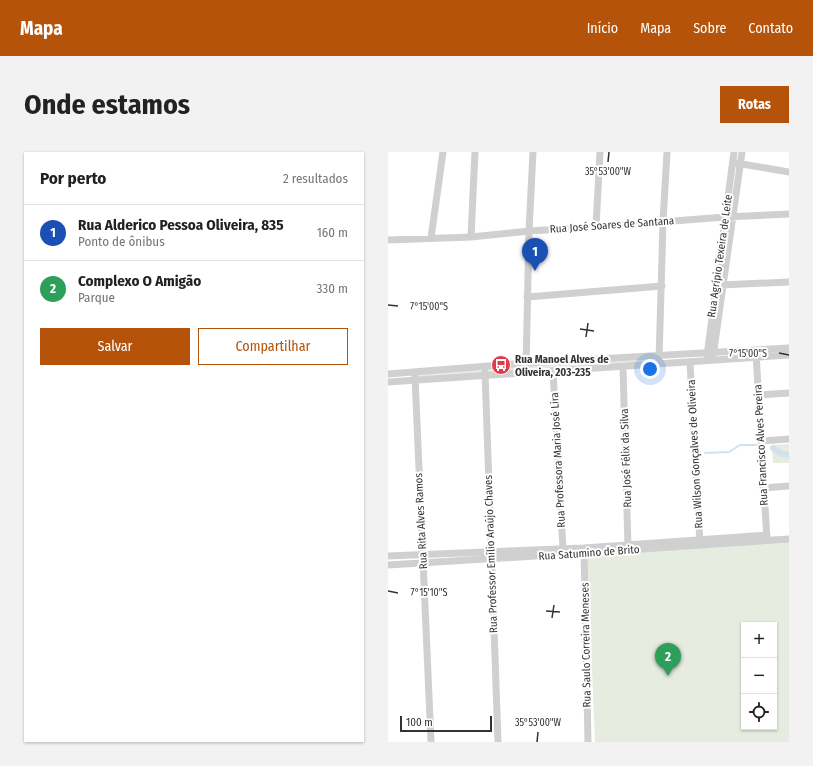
<!DOCTYPE html>
<html lang="pt">
<head>
<meta charset="utf-8">
<style>
	:root { --surface:#fff; --page:#f2f2f2; --text:#222; --muted:#767676; --line:#e0e0e0; --accent:#b45309 }
	body { margin:0; font-family:"Fira Sans Condensed",sans-serif; background:var(--page); color:var(--text) }
	.controls { position:absolute; right:12px; bottom:12px; display:grid; overflow:hidden; border-radius:0px; box-shadow:0 1px 3px #0004 }
	.controls button { width:36px; height:36px; display:grid; place-items:center; padding:0; border:0; border-bottom:1px solid var(--line); background:var(--surface); color:var(--text); font:20px sans-serif }
	.scale { position:absolute; left:12px; bottom:10px; width:92px; box-sizing:border-box; padding-left:4px; border:2px solid #333; border-top:0; font-size:11px; line-height:14px; white-space:nowrap; color:#333; -webkit-text-stroke:3px #fff; paint-order:stroke }
	.you { position:absolute; left:262px; top:217px; width:14px; height:14px; margin:-10px; border:3px solid #fff; border-radius:50%; background:#1a73e8; box-shadow:0 0 0 6px #1a73e833 }
	.badge { display:grid; place-items:center; width:26px; height:26px; border-radius:50%; background:var(--accent); color:#fff; font-size:13px; font-weight:700 }
	.pin { position:absolute; translate:-50% -33px; filter:drop-shadow(0 1px 2px #0008) }
	.pin::after { content:''; position:absolute; top:21px; width:14px; height:12px; background:inherit; clip-path:polygon(0 0,100% 0,50% 100%) }
	.list { margin:0; padding:0; list-style:none }
	h2 { display:flex; justify-content:space-between; align-items:center; height:52px; margin:0; padding:0 16px; font-size:17px }
	h2 small { font-size:13px; font-weight:400; color:var(--muted) }
	.list li { display:grid; grid-template-columns:26px 1fr auto; gap:12px; align-items:center; box-sizing:border-box; height:56px; padding:0 16px; border-top:1px solid var(--line) }
	.list b { display:block; font-size:15px; white-space:nowrap }
	.list p { margin:0; font-size:13px; white-space:nowrap; color:var(--muted) }
	.list em { font-size:13px; font-style:normal; color:var(--muted) }
	.actions { display:flex; gap:8px; padding:12px 16px }
	.actions a { flex:1; padding:9px 0; border:1px solid var(--accent); border-radius:0px; text-align:center; font-size:14px; color:var(--accent) }
	.actions .main { background:var(--accent); color:#fff }
	.icon { flex:none; width:22px; height:22px; fill:none; stroke:currentColor; stroke-width:2; stroke-linecap:round; stroke-linejoin:round }
	.map { position:relative; flex:none; width:401px; height:590px; overflow:hidden; border-radius:0px }
	header { display:flex; align-items:center; gap:24px; box-sizing:border-box; height:56px; padding:0 20px; background:var(--accent); color:#fff }
	header strong { font-size:19px }
	nav { display:flex; gap:22px; margin-inline-start:auto; font-size:14px }
	.intro { display:flex; align-items:center; justify-content:space-between; box-sizing:border-box; height:96px; padding:0 24px }
	h1 { margin:0; font-size:28px }
	.button { padding:10px 18px; border-radius:0px; background:var(--accent); color:#fff; font-size:14px; font-weight:700 }
	main { display:flex; gap:24px; padding:0 24px }
	aside { flex:1; background:var(--surface); border-radius:0px; box-shadow:0 1px 3px #0004 }
	.map>svg:first-child { display:block }
	.green { fill:#e6ecdf; fill-rule:evenodd }
	.lines { fill:none; stroke-linecap:round; stroke-linejoin:round }
	.stream { stroke:#cfe2ee; stroke-width:2 }
	.canal { stroke:#cfe2ee; stroke-width:6 }
	.minor { stroke:#d0d0d0; stroke-width:7 }
	.ticks { fill:none; stroke:#333; stroke-width:1.5 }
	.labels { text-anchor:middle; dominant-baseline:central; stroke-width:4; stroke-linejoin:round; paint-order:stroke }
	.street-label { font-size:11px; fill:#333; stroke:#fff }
	.poi-label { font-size:11px; font-weight:bold; fill:#333; stroke:#fff; text-anchor:start }
	.ticks-label { font-size:10px; text-anchor:middle; fill:#333; stroke:#fff; stroke-width:4; stroke-linejoin:round; paint-order:stroke }
</style>
</head>
<body>
<header>
<strong>Mapa</strong>
<nav><a>Início</a><a>Mapa</a><a>Sobre</a><a>Contato</a></nav>
</header>
<div class="intro"><h1>Onde estamos</h1><a class="button">Rotas</a></div>
<main>
<aside>
<h2>Por perto<small>2 resultados</small></h2>
<ul class="list">
<li><span class="badge" style="background:#1a4fb4">1</span><div><b>Rua Alderico Pessoa Oliveira, 835</b><p>Ponto de ônibus</p></div><em>160 m</em></li>
<li><span class="badge" style="background:#2e9e5b">2</span><div><b>Complexo O Amigão</b><p>Parque</p></div><em>330 m</em></li>
</ul>
<div class="actions"><a class="main">Salvar</a><a>Compartilhar</a></div>
</aside>
<div class="map">
<svg width="401" height="590" viewBox="0 0 401 590">
	<rect width="100%" height="100%" fill="#fff"/>
	<path class="green" d="M270 205V211L139 219V212Z
		M136 213V219L99 222 98 215Z
		M94 216 95 223 28 227V221Z
		M401 292V311H385L384 293Z
		M401 386V590H207L199 401ZM356 473H386V575H356Z"/>
	<g class="lines">
		<path class="stream" d="M317 301 341 300 352 293H370"/>
		<path class="canal" d="M385 296 392 301 401 303"/>
		<path class="minor" d="M348 11 401 20
			M208 75 212 0
			M83 85 87 0
			M43 86 55 0
			M0 88 83 85 141 79 208 75 337 65 401 62
			M333 133 401 130
			M139 145 274 134
			M368 201 379 388
			M319 204 346 0
			M325 204 354 0
			M271 208 275 70 279 0
			M302 210 312 391
			M235 215 240 396
			M138 216 141 79 145 0
			M165 219 175 397
			M97 220 110 590
			M0 222 138 211 401 196
			M27 225 43 590
			M0 230 401 203
			M371 243 401 241
			M374 289 401 287
			M375 336 401 334
			M196 398 200 590
			M0 404 196 396 379 383
			M0 413 196 401 401 387"/>
	</g>
	<path class="ticks" d="M220 10 221 0M0 153 10 154M192 177 206 179M198 185 200 171M391 201 401 203M0 439 10 441M158 459 172 460M164 466 166 453M149 590 150 580"/>
	<defs>
		<symbol id="bus-disc" viewBox="-11 -11 22 22"><circle r="9.5" fill="#e63946" stroke="#fff"/><path d="M-5-6H5V4H4V6H2V4H-2V6H-4V4H-5ZM-3.5-4V0h7V-4ZM-3.5 1.2v1.5H-2V1.2ZM2 1.2v1.5H3.5V1.2Z" fill="#fff"/></symbol>
	</defs>
	<g fill-rule="evenodd">
		<use href="#bus-disc" x="102" y="202" width="22" height="22"/>
	</g>
	<g class="labels">
		<g class="street-label">
			<text transform="translate(224 73) rotate(-4)">Rua José Soares de Santana</text>
			<text transform="translate(332 104) rotate(-82)">Rua Agrípio Texeira de Leite</text>
			<text transform="translate(373 293) rotate(-93)">Rua Francisco Alves Pereira</text>
			<text transform="translate(307 302) rotate(-93)">Rua Wilson Gonçalves de Oliveira</text>
			<text transform="translate(238 306) rotate(-92)">Rua José Félix da Silva</text>
			<text transform="translate(170 308) rotate(-93)">Rua Professora Maria José Lira</text>
			<text transform="translate(33 369) rotate(-93)">Rua Rita Alves Ramos</text>
			<text transform="translate(201 401) rotate(-4)">Rua Satumino de Brito</text>
			<text transform="translate(103 402) rotate(-92)">Rua Professor Emílio Araújo Chaves</text>
			<text transform="translate(198 493) rotate(-91)">Rua Saulo Correira Meneses</text>
		</g>
		<g class="poi-label">
			<text x="127" y="207">Rua Manoel Alves de<tspan x="127" dy="13">Oliveira, 203-235</tspan></text>
		</g>
	</g>
	<g class="ticks-label">
		<text x="220" y="23">35°53'00"W</text>
		<text x="41" y="158">7°15'00"S</text>
		<text x="360" y="205">7°15'00"S</text>
		<text x="41" y="444">7°15'10"S</text>
		<text x="150" y="574">35°53'00"W</text>
	</g>
</svg>
<div class="controls">
<button>+</button>
<button>−</button>
<button><svg class="icon" aria-label="locate" viewBox="0 0 24 24"><circle cx="12" cy="12" r="6"/><path d="M12 2v4M12 18v4M2 12h4M18 12h4"/></svg></button>
</div>
<div class="scale">100 m</div>
<div class="you"></div>
<div class="pin badge" style="left:147px;top:119px;background:#1a4fb4">1</div>
<div class="pin badge" style="left:280px;top:524px;background:#2e9e5b">2</div>
</div>
</main>
</body>
</html>
